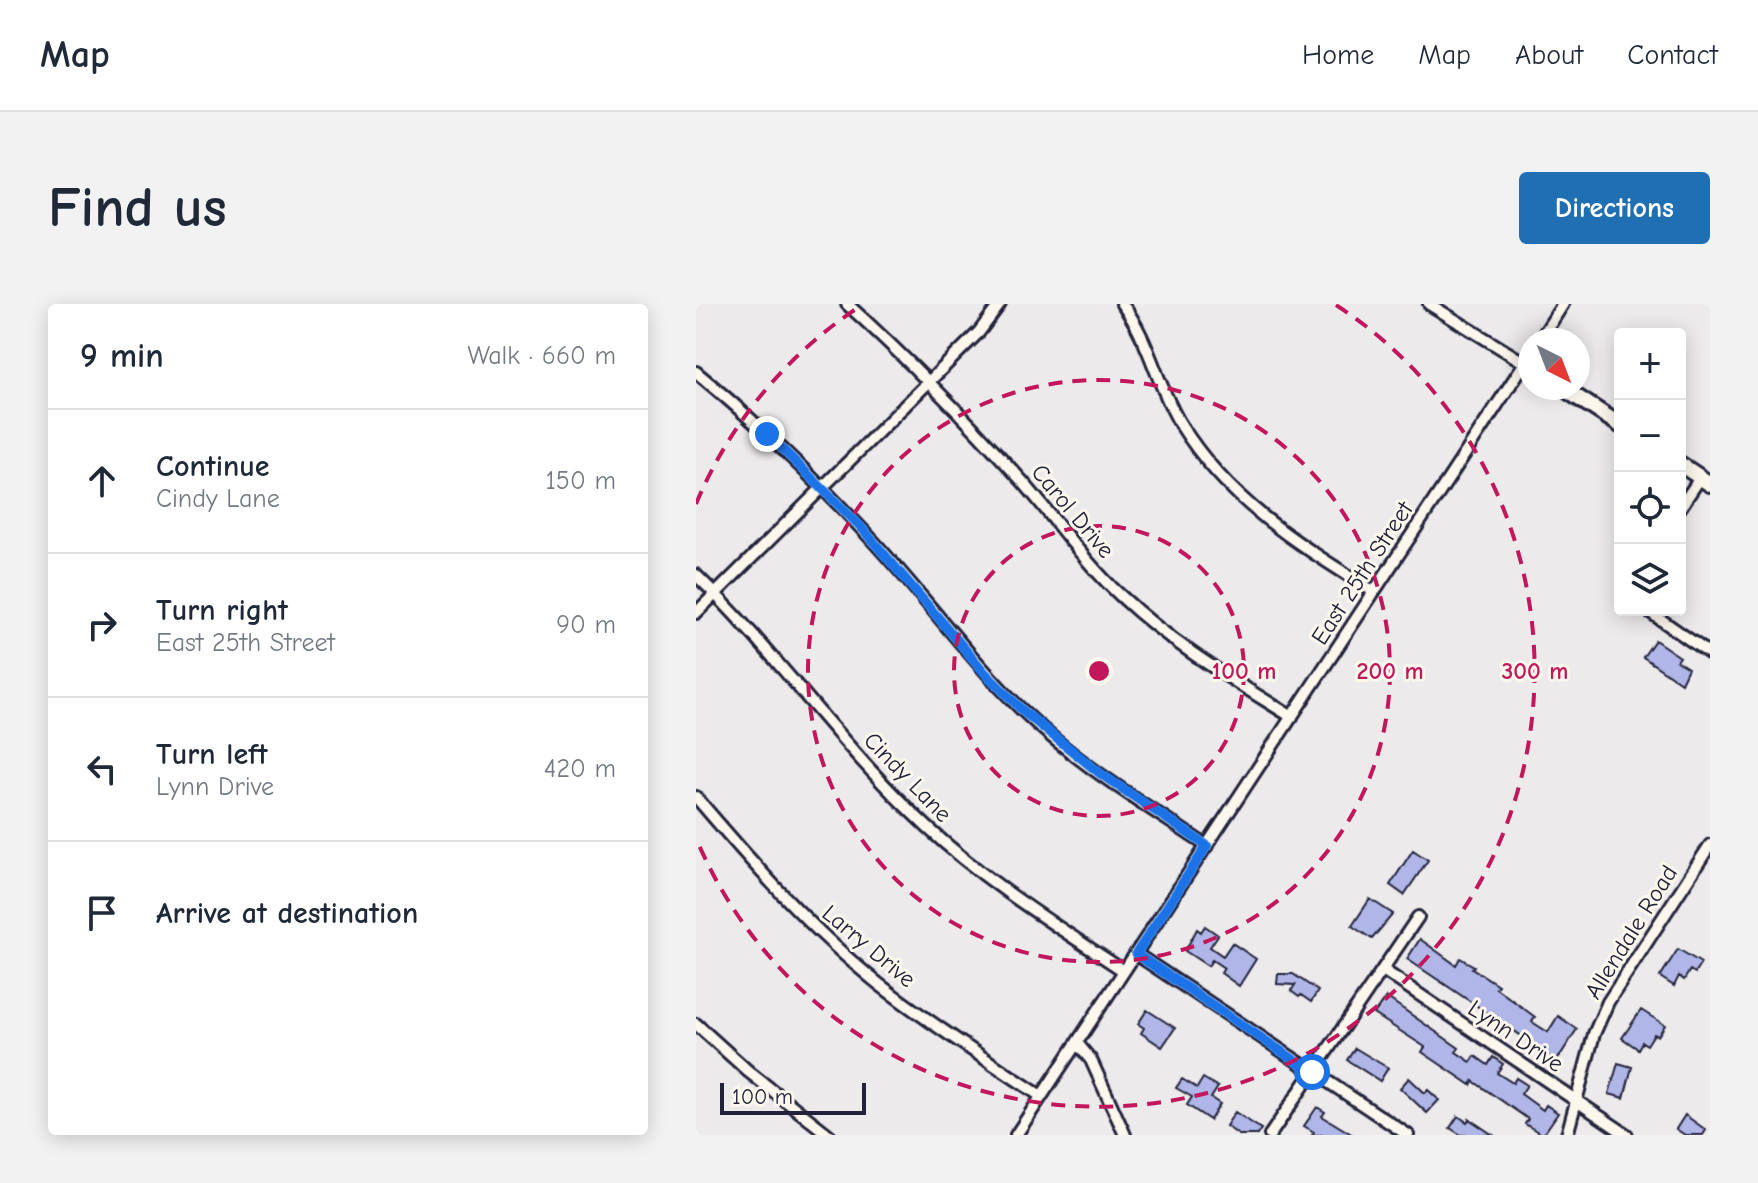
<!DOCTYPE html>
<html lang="en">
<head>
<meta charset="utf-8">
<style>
	:root { --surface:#fff; --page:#f2f2f3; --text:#1f2937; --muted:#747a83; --line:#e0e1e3; --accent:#1f6fb2 }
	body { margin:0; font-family:"Comic Neue",sans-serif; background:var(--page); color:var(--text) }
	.controls { position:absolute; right:24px; top:24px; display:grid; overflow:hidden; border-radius:8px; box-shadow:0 4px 20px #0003 }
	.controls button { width:72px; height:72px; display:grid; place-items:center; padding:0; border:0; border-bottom:2px solid var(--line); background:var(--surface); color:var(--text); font:40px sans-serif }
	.compass { position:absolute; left:822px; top:24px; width:72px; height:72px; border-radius:50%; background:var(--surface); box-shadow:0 4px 20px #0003; rotate:138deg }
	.scale { position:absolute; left:24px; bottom:20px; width:146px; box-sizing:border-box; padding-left:8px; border:4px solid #22223b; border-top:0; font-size:22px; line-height:28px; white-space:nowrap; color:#22223b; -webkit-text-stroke:6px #fbf7ec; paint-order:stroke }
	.stop { position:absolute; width:24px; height:24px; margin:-18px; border:6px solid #1a73e8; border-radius:50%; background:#fff }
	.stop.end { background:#1a73e8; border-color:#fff; box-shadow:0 2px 8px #0008 }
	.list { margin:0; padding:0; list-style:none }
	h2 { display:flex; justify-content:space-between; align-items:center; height:104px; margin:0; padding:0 32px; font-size:34px }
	h2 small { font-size:26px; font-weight:400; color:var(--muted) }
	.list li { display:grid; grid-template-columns:52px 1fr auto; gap:24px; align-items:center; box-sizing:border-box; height:144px; padding:0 32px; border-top:2px solid var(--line) }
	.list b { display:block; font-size:30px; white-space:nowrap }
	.list p { margin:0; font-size:26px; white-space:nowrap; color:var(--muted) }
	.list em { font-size:26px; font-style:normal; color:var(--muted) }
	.icon { flex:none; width:44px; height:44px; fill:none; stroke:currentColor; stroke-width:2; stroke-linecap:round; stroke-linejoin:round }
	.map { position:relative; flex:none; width:1014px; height:831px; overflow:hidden; border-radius:8px }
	header { display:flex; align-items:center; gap:48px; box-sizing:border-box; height:112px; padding:0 40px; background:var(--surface); border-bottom:2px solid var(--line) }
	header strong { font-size:38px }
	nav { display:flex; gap:44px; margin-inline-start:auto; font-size:28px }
	.intro { display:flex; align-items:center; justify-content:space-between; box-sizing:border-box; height:192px; padding:0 48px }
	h1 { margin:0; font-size:56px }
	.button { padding:20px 36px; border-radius:8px; background:var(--accent); color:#fff; font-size:28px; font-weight:700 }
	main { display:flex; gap:48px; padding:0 48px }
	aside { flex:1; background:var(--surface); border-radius:8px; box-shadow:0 4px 20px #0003 }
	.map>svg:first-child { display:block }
	.building { fill:#b0b7e8; stroke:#22223b; stroke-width:2 }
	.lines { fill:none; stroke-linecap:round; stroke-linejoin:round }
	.street-casing { stroke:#22223b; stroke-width:16 }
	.secondary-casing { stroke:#22223b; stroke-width:20 }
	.street { stroke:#fbf7ec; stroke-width:10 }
	.secondary { stroke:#fbf7ec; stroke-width:14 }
	.route { stroke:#1a73e8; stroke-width:10 }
	.ring { fill:none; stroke:#c2185b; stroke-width:4; stroke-dasharray:14 10 }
	.labels { text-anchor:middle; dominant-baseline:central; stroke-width:6; stroke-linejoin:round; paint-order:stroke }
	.street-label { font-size:24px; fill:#22223b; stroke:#fbf7ec }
	.centre { fill:#c2185b; stroke:#fbf7ec; stroke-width:4 }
	.ring-label { font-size:24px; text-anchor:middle; font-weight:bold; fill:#c2185b; stroke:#fbf7ec; stroke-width:6; stroke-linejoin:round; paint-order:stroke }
</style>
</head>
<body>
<header>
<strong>Map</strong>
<nav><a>Home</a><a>Map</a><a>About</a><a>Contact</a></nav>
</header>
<div class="intro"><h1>Find us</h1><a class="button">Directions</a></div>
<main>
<aside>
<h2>9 min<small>Walk · 660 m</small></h2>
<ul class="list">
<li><svg class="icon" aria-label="ahead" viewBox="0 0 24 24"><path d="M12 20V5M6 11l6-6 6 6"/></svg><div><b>Continue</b><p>Cindy Lane</p></div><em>150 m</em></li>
<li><svg class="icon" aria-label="right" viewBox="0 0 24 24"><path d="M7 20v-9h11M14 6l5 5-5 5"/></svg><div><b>Turn right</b><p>East 25th Street</p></div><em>90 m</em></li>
<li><svg class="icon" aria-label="left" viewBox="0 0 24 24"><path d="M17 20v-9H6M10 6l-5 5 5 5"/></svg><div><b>Turn left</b><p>Lynn Drive</p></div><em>420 m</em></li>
<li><svg class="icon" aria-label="arrive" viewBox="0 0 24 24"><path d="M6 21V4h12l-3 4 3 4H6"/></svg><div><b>Arrive at destination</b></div></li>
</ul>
</aside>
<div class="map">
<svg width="1014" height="831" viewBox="0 0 1014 831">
	<rect width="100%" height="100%" fill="#eceaeb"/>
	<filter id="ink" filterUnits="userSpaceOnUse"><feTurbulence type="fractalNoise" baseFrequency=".0125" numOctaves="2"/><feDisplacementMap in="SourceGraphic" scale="16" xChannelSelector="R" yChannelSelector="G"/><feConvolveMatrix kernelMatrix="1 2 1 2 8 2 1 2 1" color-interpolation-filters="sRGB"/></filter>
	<g filter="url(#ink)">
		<path class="building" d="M959 336 984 353 981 357 992 364 985 379 947 353Z
			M717 546 732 556 708 591 694 581Z
			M674 595 697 610 676 635 656 622Z
			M509 622 522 631 514 643 527 652 536 639 560 655 543 682 525 669 528 664 516 656 512 662 489 647 501 625 505 628Z
			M724 635 760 661 764 654 778 662 776 664 802 681 800 684 839 713 836 718 852 728 862 712 881 725 860 758 847 749 848 747 711 655Z
			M982 645 1005 659 999 669 994 666 988 676 983 672 978 682 964 673Z
			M582 670H597L622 687 615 698 605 691 603 693 595 687 599 681 581 680Z
			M690 693 763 744 760 748 775 758 779 752 792 761 797 753 807 760 801 769 817 779 820 774 831 781 825 790 847 806 850 801 862 809 847 831 829 820 832 815 777 777 775 781 726 748 729 743 678 710Z
			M451 706 479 724 466 743 445 729 448 724 442 720Z
			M945 706 969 721 962 732 958 730 951 741 946 738 942 745 926 734Z
			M659 744 692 764 684 777 651 756Z
			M922 759 936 763 928 794 913 790Z
			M507 774 522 783 515 794 524 800 514 816 491 801 496 793 480 784 486 775 501 784Z
			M713 774 729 789 732 786 743 796 731 809 704 784Z
			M621 803 629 808 626 812 657 831H616L618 828 608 822Z
			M539 808 565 825 561 831H543L530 822Z
			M989 811 1010 826 1007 831H989L980 825Z
			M762 812 771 818 773 815 797 831H765L754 824Z"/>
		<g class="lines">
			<defs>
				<path id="street" d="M151 0C213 56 271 116 327 178 360 216 389 259 426 293 477 341 537 376 596 413
					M426 0C454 36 461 83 485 121 533 198 602 240 677 287
					M733 0 829 59
					M844 36 867 0
					M0 68C58 116 112 168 164 223 220 281 267 348 325 405 380 459 447 499 511 542
					M984 204 1004 174
					M0 271C82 350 147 446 231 523 291 579 361 622 428 667
					M951 306 1014 350
					M0 309 283 28 304 0
					M0 493C57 560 115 626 184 681 236 721 291 756 345 792
					M440 650 712 831
					M687 666 931 831
					M0 720 53 768 133 831
					M381 739 395 756 429 831
					M320 831 834 51
					M574 831 722 613
					M871 831 898 730 912 698 1014 541"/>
				<path id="secondary" d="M829 59 834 62
					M867 84 924 121
					M984 160 1014 180"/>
			</defs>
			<use href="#street" class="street-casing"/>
			<use href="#secondary" class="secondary-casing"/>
			<use href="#street" class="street"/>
			<use href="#secondary" class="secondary"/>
		</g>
	</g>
	<g class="lines" filter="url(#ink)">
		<path class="route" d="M71 130 165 223 289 369 328 408 405 470 511 542 440 650 616 768"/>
	</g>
	<g class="ring">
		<circle cx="403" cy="367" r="145"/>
		<circle cx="403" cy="367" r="291"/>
		<path d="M0 200A436 436 0 0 1 166 1M640 1A436 436 0 1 1 0 534"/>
	</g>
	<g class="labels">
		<g class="street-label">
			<text transform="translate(377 207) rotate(50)">Carol Drive</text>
			<text transform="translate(666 269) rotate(-57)">East 25th Street</text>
			<text transform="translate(212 473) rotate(46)">Cindy Lane</text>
			<text transform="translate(935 628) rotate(-58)">Allendale Road</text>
			<text transform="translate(173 642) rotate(40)">Larry Drive</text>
			<text transform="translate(820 732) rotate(34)">Lynn Drive</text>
		</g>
	</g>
	<circle cx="403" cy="367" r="12" class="centre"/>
	<g class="ring-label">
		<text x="548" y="375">100 m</text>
		<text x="694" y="375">200 m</text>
		<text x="839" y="375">300 m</text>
	</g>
</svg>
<div class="controls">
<button>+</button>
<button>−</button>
<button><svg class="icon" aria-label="locate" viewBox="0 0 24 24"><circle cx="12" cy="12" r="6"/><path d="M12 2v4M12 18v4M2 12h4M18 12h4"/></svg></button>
<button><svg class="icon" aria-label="layers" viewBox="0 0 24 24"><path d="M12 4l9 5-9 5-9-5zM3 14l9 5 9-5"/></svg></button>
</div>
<svg class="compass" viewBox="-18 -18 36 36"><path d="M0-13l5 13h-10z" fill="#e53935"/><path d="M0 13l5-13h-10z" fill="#747a83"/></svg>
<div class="scale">100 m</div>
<div class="stop" style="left:616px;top:768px"></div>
<div class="stop end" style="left:71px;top:130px"></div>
</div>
</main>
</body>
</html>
